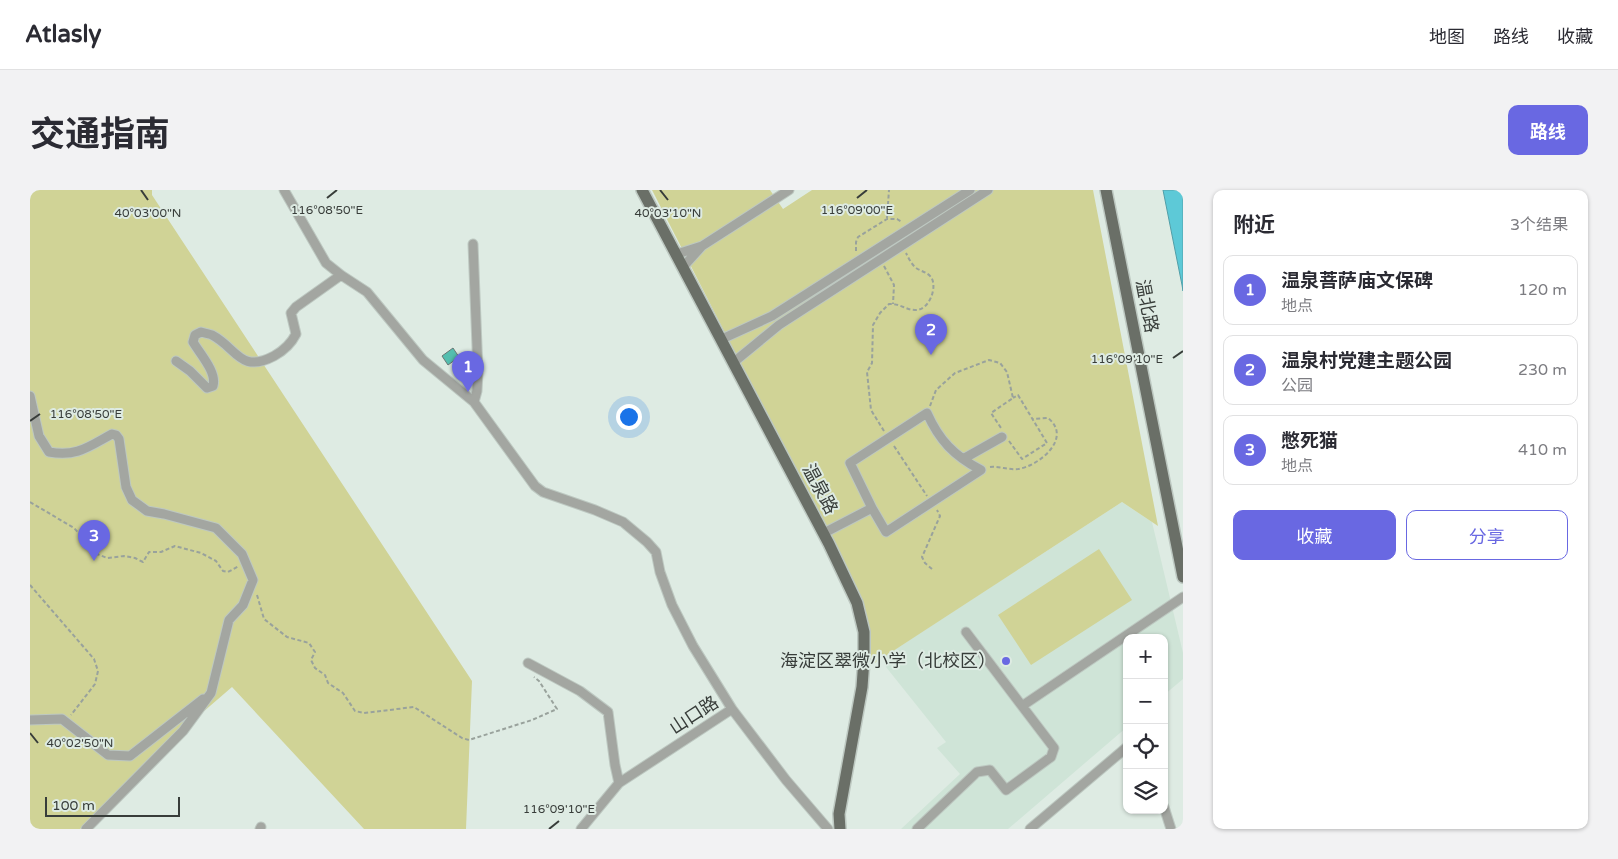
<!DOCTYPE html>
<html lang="zh">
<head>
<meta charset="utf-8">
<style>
	:root { --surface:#fff; --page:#f2f2f3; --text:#2b2b33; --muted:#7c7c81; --line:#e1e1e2; --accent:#6968e2 }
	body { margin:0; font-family:"Varela Round","Noto Sans SC",sans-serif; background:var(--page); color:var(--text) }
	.controls { position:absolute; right:15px; bottom:15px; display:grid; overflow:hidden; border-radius:10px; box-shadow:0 1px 4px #0004 }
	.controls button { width:45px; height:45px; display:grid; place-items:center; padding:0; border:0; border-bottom:1px solid var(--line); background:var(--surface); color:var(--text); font:25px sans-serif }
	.scale { position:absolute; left:15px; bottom:12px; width:135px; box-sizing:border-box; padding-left:5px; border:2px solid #383d3a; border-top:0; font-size:14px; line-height:18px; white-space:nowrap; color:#383d3a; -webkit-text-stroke:4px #deebe3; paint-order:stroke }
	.you { position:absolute; left:598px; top:226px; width:18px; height:18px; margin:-12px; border:4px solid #fff; border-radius:50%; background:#1a73e8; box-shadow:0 0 0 8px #1a73e833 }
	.badge { display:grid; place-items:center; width:32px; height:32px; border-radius:50%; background:var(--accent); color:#fff; font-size:16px; font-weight:700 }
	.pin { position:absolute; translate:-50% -41px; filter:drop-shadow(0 1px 2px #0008) }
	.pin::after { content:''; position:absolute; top:26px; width:18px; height:15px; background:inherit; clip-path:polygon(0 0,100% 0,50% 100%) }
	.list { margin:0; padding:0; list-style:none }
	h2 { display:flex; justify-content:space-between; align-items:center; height:65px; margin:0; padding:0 20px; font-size:21px }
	h2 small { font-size:16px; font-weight:400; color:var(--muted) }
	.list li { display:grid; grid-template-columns:32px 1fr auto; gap:15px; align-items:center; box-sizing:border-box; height:70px; margin:0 10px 10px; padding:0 10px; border:1px solid var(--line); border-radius:10px }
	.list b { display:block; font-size:19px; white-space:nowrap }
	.list p { margin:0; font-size:16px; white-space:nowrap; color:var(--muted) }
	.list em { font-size:16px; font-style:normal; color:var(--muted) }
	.actions { display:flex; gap:10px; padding:15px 20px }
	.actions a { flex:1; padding:11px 0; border:1px solid var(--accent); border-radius:10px; text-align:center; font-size:18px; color:var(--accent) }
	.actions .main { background:var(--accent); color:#fff }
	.icon { flex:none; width:28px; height:28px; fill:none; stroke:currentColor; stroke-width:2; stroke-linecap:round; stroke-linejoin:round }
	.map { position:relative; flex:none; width:1153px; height:639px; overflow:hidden; border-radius:10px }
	header { display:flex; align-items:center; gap:30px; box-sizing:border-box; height:70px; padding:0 25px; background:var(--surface); border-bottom:1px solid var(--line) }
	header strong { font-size:24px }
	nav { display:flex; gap:28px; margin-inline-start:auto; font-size:18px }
	.intro { display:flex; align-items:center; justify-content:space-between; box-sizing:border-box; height:120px; padding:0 30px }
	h1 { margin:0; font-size:35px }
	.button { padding:12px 22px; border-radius:10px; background:var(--accent); color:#fff; font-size:18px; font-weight:700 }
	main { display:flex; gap:30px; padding:0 30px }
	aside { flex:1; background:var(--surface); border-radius:10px; box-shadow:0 1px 4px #0004 }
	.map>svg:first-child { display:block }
	.built { fill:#cfe4d7 }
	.green { fill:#d0d396 }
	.water { fill:#5dc9d7; stroke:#529fa8 }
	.building { fill:#54beaf; stroke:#697775 }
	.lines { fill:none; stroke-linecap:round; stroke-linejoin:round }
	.minor-casing { stroke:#bdc8c1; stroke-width:11 }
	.major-casing { stroke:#bdc8c1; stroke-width:14 }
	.path { stroke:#99a29c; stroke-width:2; stroke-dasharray:4 2.5; stroke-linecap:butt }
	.minor { stroke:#a3a6a1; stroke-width:9 }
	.major { stroke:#6a6f67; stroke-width:11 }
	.ticks { fill:none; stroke:#383d3a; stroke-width:2 }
	.poi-dot { fill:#6968e2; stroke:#deebe3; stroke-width:2 }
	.labels { text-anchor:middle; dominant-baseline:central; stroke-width:4; stroke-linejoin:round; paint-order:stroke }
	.street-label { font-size:18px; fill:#383d3a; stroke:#deebe3 }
	.poi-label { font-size:18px; fill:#383d3a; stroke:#deebe3; text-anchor:end }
	.ticks-label { font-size:12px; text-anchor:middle; fill:#383d3a; stroke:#deebe3; stroke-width:4; stroke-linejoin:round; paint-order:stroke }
</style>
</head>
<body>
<header>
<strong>Atlasly</strong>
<nav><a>地图</a><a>路线</a><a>收藏</a></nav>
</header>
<div class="intro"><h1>交通指南</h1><a class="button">路线</a></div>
<main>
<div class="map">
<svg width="1153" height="639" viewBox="0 0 1153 639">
	<rect width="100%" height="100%" fill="#deebe3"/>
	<path class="built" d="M1092 312 1122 332 1153 463V489L1134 505V448H1097V537L978 639H871L930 584 907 558 916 552 856 477 855 466Z"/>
	<path class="green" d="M0 0H122V5L442 491 436 639H334L202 497 129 560 50 639H0Z
		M622 0H740L753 19 782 0H1063L1128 336 1092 312 837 478 838 443 834 415Z
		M1069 359 1102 410 1001 475 968 425Z"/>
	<path class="water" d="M1133 0H1153V101L1152 95Z"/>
	<path class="building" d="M423 158 429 167 418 175 412 166Z"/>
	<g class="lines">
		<defs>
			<path id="minor" d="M254 0 296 73 311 85 337 102 393 170 444 212 505 296 513 302 565 320 593 332 617 352 626 362 630 382 642 415 663 456 702 519
				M443 54 448 182 447 201 444 212
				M672 56 759 0
				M647 64 672 56 653 77
				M692 149 742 126 940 0
				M146 171 160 181 177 198 183 196C187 182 170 164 163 152L165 145 171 142C175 143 179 144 182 145 207 158 210 184 244 166 253 161 261 154 266 144L261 123 266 117 311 85
				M704 172 749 135 958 0
				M0 206 9 246 19 262C47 267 58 257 82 244L86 245 89 249 96 297 102 310 117 321 134 324 186 338 212 364 223 390 213 415 199 430 181 503 153 541 56 639
				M933 269 972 247
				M794 343 842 318 856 342 951 280C924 266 909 250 897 223L820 273 842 318
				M936 442 992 516
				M498 473 550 501 578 522 585 575 589 593
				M0 530 32 529 78 565 100 566 173 509
				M1134 617 1141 639
				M230 639 231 637
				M551 639 589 593 702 519 756 590 798 639
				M887 639 947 582 960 580 976 600 1021 567 1024 558 992 516 1153 407
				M1000 639 1097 557"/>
			<path id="major" d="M612 0 799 354 827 413 834 442V469L832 497 809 624 810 639
				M1076 0 1153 387"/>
		</defs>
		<use href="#minor" class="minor-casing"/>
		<use href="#major" class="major-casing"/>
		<path class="path" d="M857 28 859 0
			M826 61V52L828 47 857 29H867L872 32
			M854 76 864 95 863 114
			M900 216 906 200 925 183 959 170 970 173 977 182 983 208 961 223 971 238
			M854 241 841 220 837 182 842 173 843 135 850 123 859 114C869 113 876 120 885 120 899 121 908 97 901 87 896 81 888 81 884 76 881 73 878 67 876 63
			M979 251 992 269 1017 253 988 205 983 208
			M864 256 897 306
			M960 277C969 276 978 280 988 279 1009 276 1043 248 1018 228L1002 229
			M0 312 44 338 67 364 77 368 94 366 105 368 113 372 119 362H131L145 356 171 363 186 371 193 381 198 382 209 376
			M902 379 895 373 892 367 910 326 907 320
			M0 395 64 469 68 481 65 494 41 525
			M227 405 234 429 257 447 279 453 285 462 281 470 285 478 295 485 298 493 313 503 325 521 334 523 384 517 432 548 439 550 502 530 527 519 509 491 504 487"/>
		<use href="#minor" class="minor"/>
		<use href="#major" class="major"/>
	</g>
	<path class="ticks" d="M111 0 118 10M630 0 638 10M297 8 307 0M827 8 837 0M1143 168 1153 161M0 231 10 224M0 543 8 553M519 639 529 631"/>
	<circle class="poi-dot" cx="976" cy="471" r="5"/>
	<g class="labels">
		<g class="street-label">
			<text transform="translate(1117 116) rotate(79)">温北路</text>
			<text transform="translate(790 299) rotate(62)">温泉路</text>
			<text transform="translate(664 525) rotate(-33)">山口路</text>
		</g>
		<g class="poi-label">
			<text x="966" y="471">海淀区翠微小学（北校区）</text>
		</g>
	</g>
	<g class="ticks-label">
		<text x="827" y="24">116°09'00"E</text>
		<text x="297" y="24">116°08'50"E</text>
		<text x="118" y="27">40°03'00"N</text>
		<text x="638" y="27">40°03'10"N</text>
		<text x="1097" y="173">116°09'10"E</text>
		<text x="56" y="228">116°08'50"E</text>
		<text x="50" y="557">40°02'50"N</text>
		<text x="529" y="623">116°09'10"E</text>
	</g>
</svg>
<div class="controls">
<button>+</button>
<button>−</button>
<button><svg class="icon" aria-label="locate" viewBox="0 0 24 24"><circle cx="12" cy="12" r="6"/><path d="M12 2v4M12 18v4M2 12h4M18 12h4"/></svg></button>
<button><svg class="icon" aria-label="layers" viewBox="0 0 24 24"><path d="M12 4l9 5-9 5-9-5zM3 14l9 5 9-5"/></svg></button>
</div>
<div class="scale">100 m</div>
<div class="you"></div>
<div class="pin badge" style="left:438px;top:202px">1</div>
<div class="pin badge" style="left:901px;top:165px">2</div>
<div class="pin badge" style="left:64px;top:371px">3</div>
</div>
<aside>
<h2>附近<small>3个结果</small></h2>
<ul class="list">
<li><span class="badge">1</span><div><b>温泉菩萨庙文保碑</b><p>地点</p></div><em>120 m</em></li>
<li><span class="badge">2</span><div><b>温泉村党建主题公园</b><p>公园</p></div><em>230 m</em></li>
<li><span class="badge">3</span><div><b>憋死猫</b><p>地点</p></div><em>410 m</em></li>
</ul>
<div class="actions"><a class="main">收藏</a><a>分享</a></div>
</aside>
</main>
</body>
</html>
